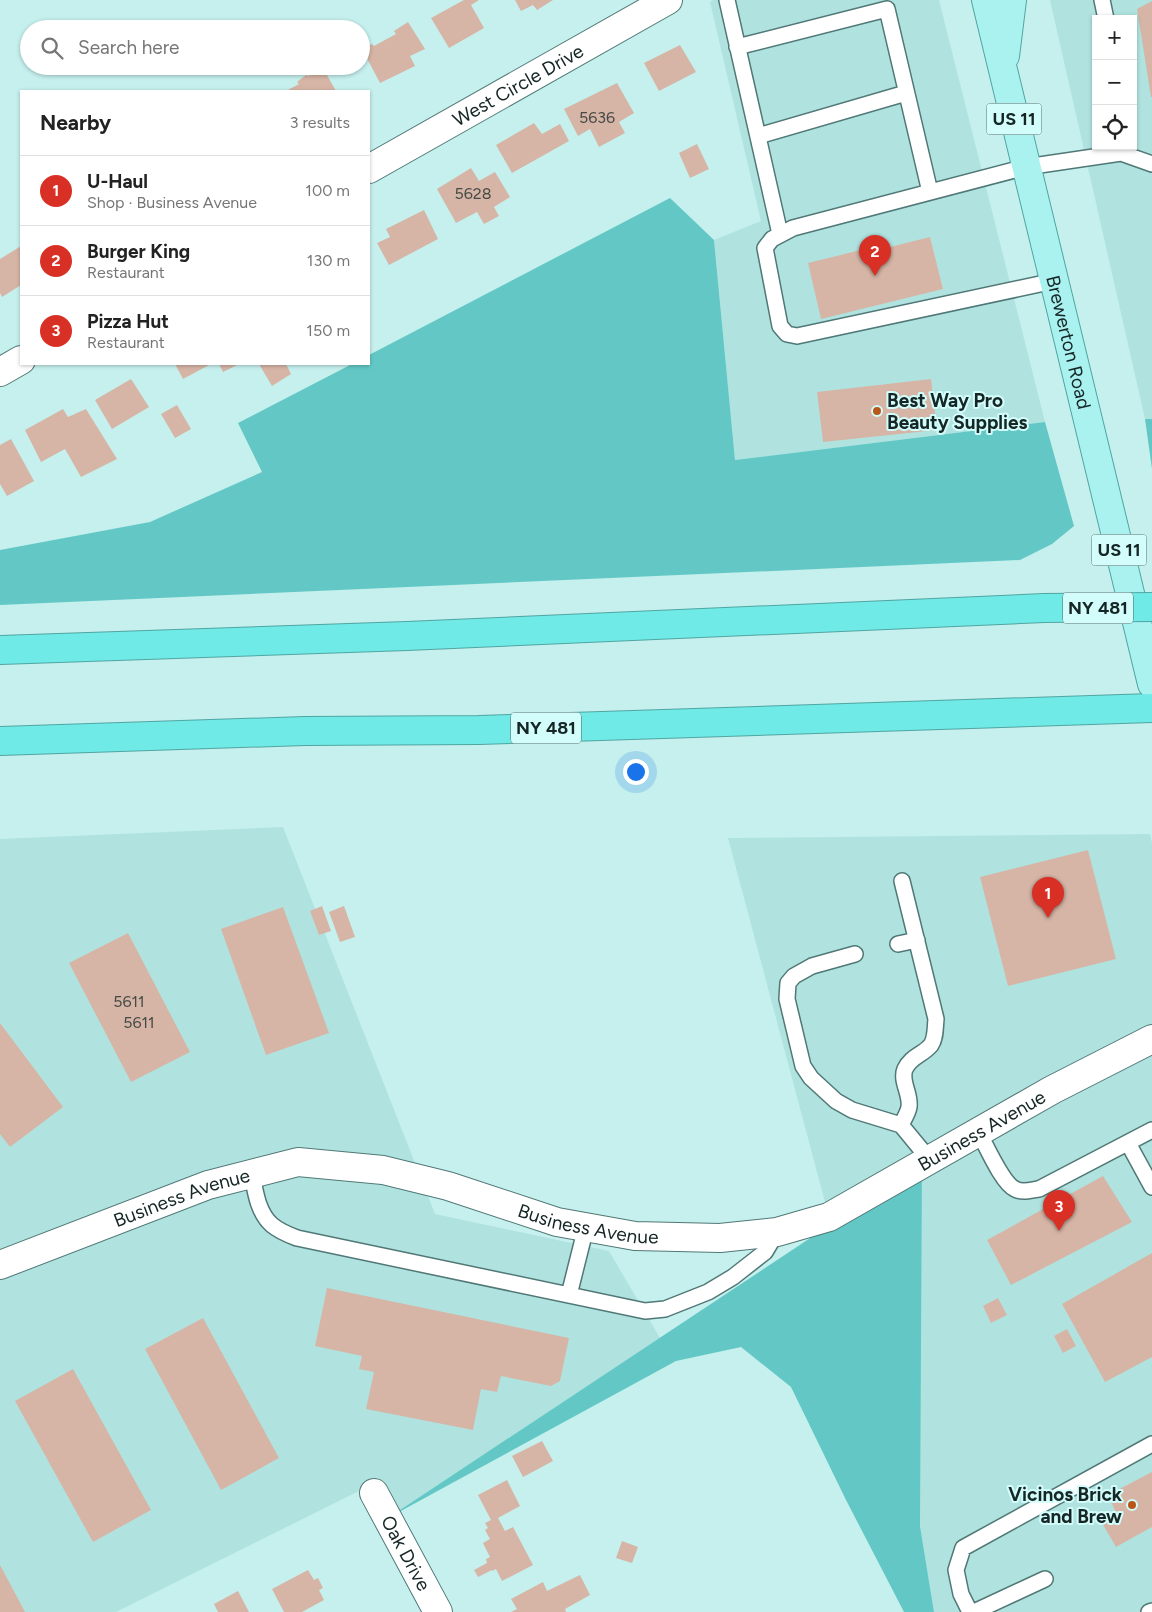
<!DOCTYPE html>
<html lang="en">
<head>
<meta charset="utf-8">
<style>
	:root { --surface:#fff; --page:#f6f6f6; --text:#222; --muted:#767676; --line:#e0e0e0; --accent:#d93025 }
	body { margin:0; font-family:Figtree,sans-serif; background:var(--page); color:var(--text) }
	.controls { position:absolute; right:15px; top:15px; display:grid; overflow:hidden; border-radius:0px; box-shadow:0 1px 4px #0004 }
	.controls button { width:45px; height:45px; display:grid; place-items:center; padding:0; border:0; border-bottom:1px solid var(--line); background:var(--surface); color:var(--text); font:25px sans-serif }
	.you { position:absolute; left:635px; top:771px; width:18px; height:18px; margin:-12px; border:4px solid #fff; border-radius:50%; background:#1a73e8; box-shadow:0 0 0 8px #1a73e833 }
	.badge { display:grid; place-items:center; width:32px; height:32px; border-radius:50%; background:var(--accent); color:#fff; font-size:16px; font-weight:700 }
	.pin { position:absolute; translate:-50% -41px; filter:drop-shadow(0 1px 2px #0008) }
	.pin::after { content:''; position:absolute; top:26px; width:18px; height:15px; background:inherit; clip-path:polygon(0 0,100% 0,50% 100%) }
	.list { margin:0; padding:0; list-style:none }
	h2 { display:flex; justify-content:space-between; align-items:center; height:65px; margin:0; padding:0 20px; font-size:21px }
	h2 small { font-size:16px; font-weight:400; color:var(--muted) }
	.list li { display:grid; grid-template-columns:32px 1fr auto; gap:15px; align-items:center; box-sizing:border-box; height:70px; padding:0 20px; border-top:1px solid var(--line) }
	.list b { display:block; font-size:19px; white-space:nowrap }
	.list p { margin:0; font-size:16px; white-space:nowrap; color:var(--muted) }
	.list em { font-size:16px; font-style:normal; color:var(--muted) }
	.icon { flex:none; width:28px; height:28px; fill:none; stroke:currentColor; stroke-width:2; stroke-linecap:round; stroke-linejoin:round }
	.map { position:relative; flex:none; width:1152px; height:1612px; overflow:hidden }
	.search { position:absolute; background:var(--surface); box-shadow:0 1px 4px #0004; left:20px; top:20px; width:350px; height:55px; display:flex; align-items:center; gap:12px; box-sizing:border-box; padding:0 18px; border-radius:28px; color:var(--muted); font-size:19px }
	.panel { position:absolute; background:var(--surface); box-shadow:0 1px 4px #0004; left:20px; top:90px; width:350px; height:275px; border-radius:0px }
	.map>svg:first-child { display:block }
	.built { fill:#b0e3e0; fill-rule:evenodd }
	.green { fill:#63c8c5 }
	.building { fill:#d6b5a6 }
	.lines { fill:none; stroke-linecap:round; stroke-linejoin:round }
	.lane-casing { stroke:#507876; stroke-width:18 }
	.street-casing { stroke:#507876; stroke-width:30 }
	.primary-casing { stroke:#50a5a2; stroke-width:30 }
	.highway-casing { stroke:#50a5a2; stroke-width:30 }
	.lane { stroke:#fff; stroke-width:15 }
	.street { stroke:#fff; stroke-width:28 }
	.primary { stroke:#a9f2f0; stroke-width:28 }
	.highway { stroke:#70eae6; stroke-width:28 }
	.highway-bridge-casing { stroke:#50a5a2; stroke-width:30; stroke-linecap:butt }
	.highway-bridge { stroke:#70eae6; stroke-width:28 }
	.poi-dot { fill:#b9571a; stroke:#d2fdfb; stroke-width:2 }
	.labels { text-anchor:middle; dominant-baseline:central; stroke-width:4; stroke-linejoin:round; paint-order:stroke }
	.number-label { font-size:16px; fill:#454a45 }
	.shield { fill:#d2fdfb; stroke:#4e6665; stroke-width:1 }
	.shield-label { font-size:18px; font-weight:bold; fill:#152625 }
	.street-label { font-size:19px; fill:#152625; stroke:#d2fdfb }
	.poi-label { font-size:19px; font-weight:bold; fill:#152625; stroke:#d2fdfb; text-anchor:start }
</style>
</head>
<body>
<div class="map">
<svg width="1152" height="1612" viewBox="0 0 1152 1612">
	<rect width="100%" height="100%" fill="#c5f0ee"/>
	<path class="built" d="M713 0H939L1045 422 735 460 714 240 761 221 710 2Z
		M1050 0H1152V419H1145ZM1096 19H1133V146H1096Z
		M283 827 435 1214 609 1251 660 1338 388 1518 365 1488 116 1612H0V839Z
		M1150 834 1152 843V1612H934L920 1526 829 1217 728 838Z"/>
	<path class="green" d="M670 198 714 240 735 460 1045 422 1074 526 1052 544 1020 560 0 605V550L150 522 262 472 238 423 352 364H369V355Z
		M1145 419H1152V469Z
		M922 1164 920 1526 934 1612H904L846 1500 791 1387 741 1347 676 1361 388 1518Z"/>
	<path class="building" d="M464 0H479L471 5 484 28 449 48 431 18Z
		M515 0H553L537 10 533 5 521 11Z
		M1152 1V97H1151L1137 9Z
		M408 22 425 49 410 56 415 66 380 83 362 49 372 44 374 46 396 34 394 31Z
		M680 45 696 72 659 91 644 63Z
		M323 68 336 91H286L299 84 297 82 306 75 308 76Z
		M617 83 634 113 619 122 625 133 599 147 590 129 578 136 564 109Z
		M534 123 542 134 560 124 569 141 512 173 496 145Z
		M697 144 709 169 690 178 679 153Z
		M471 168 479 181 495 172 510 197 494 207 499 216 484 224 477 212 456 223 437 189Z
		M424 210 438 239 389 265 377 243 390 237 386 229Z
		M930 237 943 289 821 319 808 263 877 246 878 250Z
		M21 246V285L2 297 0 293V259Z
		M175 364H211L183 379Z
		M219 364H239L223 372Z
		M259 364H286L291 374 272 386Z
		M131 379 149 407 112 429 95 400Z
		M931 379 937 430 823 442 817 392Z
		M177 405 191 429 175 438 161 414Z
		M63 409 68 417 86 409 117 459 81 477 65 449 41 462 25 430Z
		M11 439 34 481 7 496 0 484V445Z
		M1088 850 1116 959 1008 986 980 877Z
		M322 906 331 931 319 935 310 911Z
		M344 906 355 937 340 942 329 912Z
		M283 907 329 1033 266 1055 221 929Z
		M128 933 190 1052 131 1082 69 963Z
		M0 1023 63 1107 10 1147 0 1134Z
		M1103 1176 1132 1222 1011 1285 987 1240Z
		M1152 1253V1357L1105 1382 1062 1304Z
		M327 1288 569 1338 560 1381 551 1386 501 1376 497 1392 481 1389 473 1430 366 1409 374 1372 359 1369 362 1356 315 1346Z
		M998 1298 1007 1315 991 1323 983 1306Z
		M203 1318 279 1458 221 1490 145 1349Z
		M1067 1329 1076 1346 1063 1353 1054 1336Z
		M73 1369 151 1510 93 1542 15 1401Z
		M542 1441 553 1461 523 1477 512 1456Z
		M1152 1472V1527L1116 1547 1102 1523 1117 1515 1108 1495Z
		M507 1480 520 1506 498 1518 505 1531 513 1527 533 1565 502 1581 496 1569 492 1571V1570L478 1577 474 1570 487 1563 486 1559 490 1557 483 1543 490 1539 485 1530 488 1528 485 1523 491 1520 478 1495Z
		M622 1541 638 1547 632 1563 616 1558Z
		M0 1565 25 1612H0Z
		M308 1570 314 1580 318 1578 323 1588 319 1590 324 1600 302 1612H284L272 1589Z
		M580 1575 590 1595 565 1609 566 1612H511L517 1609 511 1599 543 1582 547 1591Z
		M238 1591 249 1612H218L214 1604Z"/>
	<g class="lines">
		<defs>
			<path id="lane" d="M727 0 780 234
				M1102 0 1106 19
				M737 47 887 9 930 192
				M758 136 906 93
				M1054 281 797 336 787 334 780 326 765 248 772 239 793 228 1026 167 1121 153 1152 164
				M898 944 917 940
				M855 954 812 966 794 976 788 983 787 999 803 1066 811 1078 836 1101 852 1110 901 1125 929 1159
				M901 1125C904 1119 908 1113 909 1107 911 1094 900 1081 905 1069 911 1056 923 1055 931 1045 936 1038 935 1027 936 1019L902 881
				M978 1131C986 1145 1002 1183 1015 1189 1022 1193 1031 1190 1039 1189L1152 1130
				M1128 1143 1152 1187
				M252 1174C255 1191 258 1213 272 1225 279 1231 289 1235 297 1238L645 1311 665 1309 708 1292 733 1277 765 1252 777 1232
				M569 1295 586 1227
				M970 1612 961 1594 956 1570 963 1548 1152 1444
				M974 1612 1045 1579
				M1149 1612 1152 1611"/>
			<g id="street">
				<path id="s1" d="M369 169 668 0"/>
				<path d="M0 372 21 360"/>
				<path id="s2" d="M0 1265 208 1185 298 1162 383 1170 448 1186 557 1222 635 1236 720 1238 777 1232 829 1217 1052 1090 1152 1039"/>
				<path id="s3" d="M374 1493 438 1612"/>
			</g>
			<g id="primary">
				<path id="s4" d="M986 0 1152 684"/>
				<path d="M1005 56 1012 0"/>
			</g>
			<path id="highway" d="M0 650 407 636 1044 608
				M0 741 305 731 479 730 1152 708"/>
		</defs>
		<use href="#lane" class="lane-casing"/>
		<use href="#street" class="street-casing"/>
		<use href="#primary" class="primary-casing"/>
		<use href="#highway" class="highway-casing"/>
		<use href="#lane" class="lane"/>
		<use href="#street" class="street"/>
		<use href="#primary" class="primary"/>
		<use href="#highway" class="highway"/>
		<defs>
			<path id="highway-bridge" d="M1044 608 1152 607"/>
		</defs>
		<use href="#highway-bridge" class="highway-bridge-casing"/>
		<use href="#highway-bridge" class="highway-bridge"/>
	</g>
	<g class="poi-dot">
		<circle cx="877" cy="411" r="5"/>
		<circle cx="1132" cy="1505" r="5"/>
	</g>
	<g class="labels">
		<g class="number-label">
			<text x="597" y="117">5636</text>
			<text x="473" y="193">5628</text>
			<text x="129" y="1001">5611</text>
			<text x="139" y="1022">5611</text>
		</g>
		<g class="shield">
			<rect x="986.5" y="103.5" width="55" height="31" rx="4"/>
			<rect x="1091.5" y="534.5" width="55" height="31" rx="4"/>
			<rect x="1063" y="592.5" width="70" height="31" rx="4"/>
			<rect x="511" y="712.5" width="70" height="31" rx="4"/>
		</g>
		<g class="shield-label">
			<text x="1014" y="119">US 11</text>
			<text x="1119" y="550">US 11</text>
			<text x="1098" y="608">NY 481</text>
			<text x="546" y="728">NY 481</text>
		</g>
		<g class="street-label">
			<text stroke="none"><textPath href="#s1" startOffset="171">West Circle Drive</textPath></text>
			<text stroke="none"><textPath href="#s4" startOffset="352">Brewerton Road</textPath></text>
			<text stroke="none"><textPath href="#s2" startOffset="1034">Business Avenue</textPath></text>
			<text stroke="none"><textPath href="#s2" startOffset="194">Business Avenue</textPath></text>
			<text stroke="none"><textPath href="#s2" startOffset="614">Business Avenue</textPath></text>
			<text stroke="none"><textPath href="#s3" startOffset="68">Oak Drive</textPath></text>
		</g>
		<g class="poi-label">
			<text x="887" y="400">Best Way Pro<tspan x="887" dy="22">Beauty Supplies</tspan></text>
			<text x="1122" y="1494" text-anchor="end">Vicinos Brick<tspan x="1122" dy="22">and Brew</tspan></text>
		</g>
	</g>
</svg>
<div class="controls">
<button>+</button>
<button>−</button>
<button><svg class="icon" aria-label="locate" viewBox="0 0 24 24"><circle cx="12" cy="12" r="6"/><path d="M12 2v4M12 18v4M2 12h4M18 12h4"/></svg></button>
</div>
<div class="you"></div>
<div class="pin badge" style="left:1048px;top:918px">1</div>
<div class="pin badge" style="left:875px;top:276px">2</div>
<div class="pin badge" style="left:1059px;top:1231px">3</div>
<div class="search"><svg class="icon" aria-label="search" viewBox="0 0 24 24"><circle cx="10" cy="10" r="6"/><path d="M15 15l6 6"/></svg>Search here</div>
<section class="panel">
<h2>Nearby<small>3 results</small></h2>
<ul class="list">
<li><span class="badge">1</span><div><b>U-Haul</b><p>Shop · Business Avenue</p></div><em>100 m</em></li>
<li><span class="badge">2</span><div><b>Burger King</b><p>Restaurant</p></div><em>130 m</em></li>
<li><span class="badge">3</span><div><b>Pizza Hut</b><p>Restaurant</p></div><em>150 m</em></li>
</ul>
</section>
</div>
</body>
</html>
